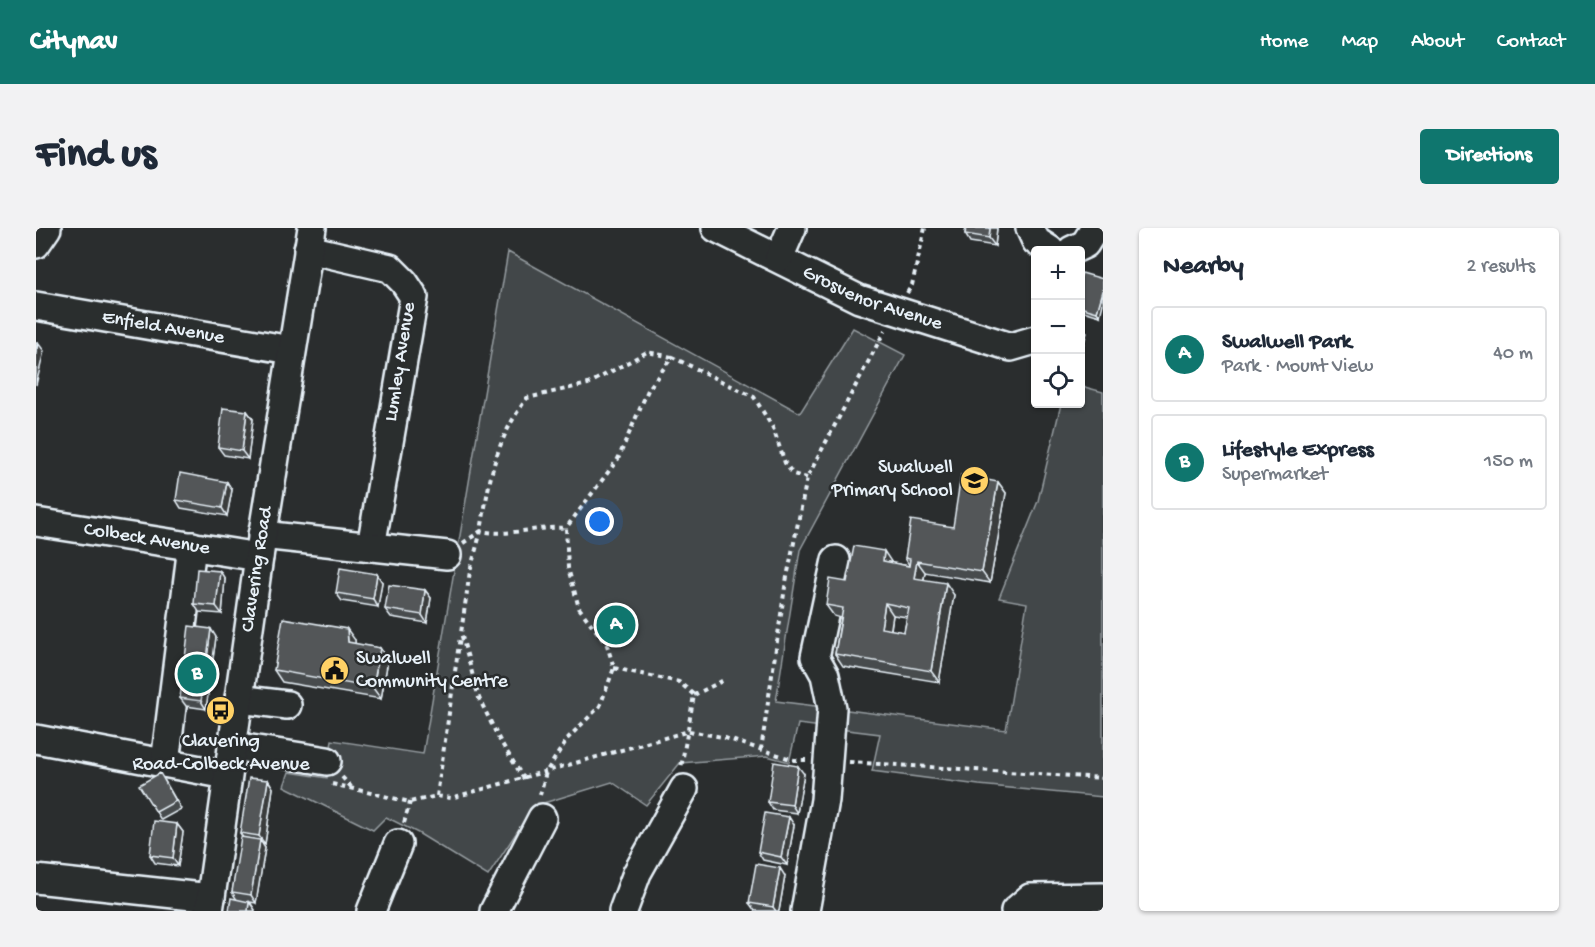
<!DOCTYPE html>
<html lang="en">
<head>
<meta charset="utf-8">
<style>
	:root { --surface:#fff; --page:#f2f2f3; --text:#1f2937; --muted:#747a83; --line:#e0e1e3; --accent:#0f766e }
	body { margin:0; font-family:"Gochi Hand",sans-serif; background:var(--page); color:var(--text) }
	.controls { position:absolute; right:18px; top:18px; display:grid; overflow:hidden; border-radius:6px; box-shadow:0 2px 4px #0004 }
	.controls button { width:54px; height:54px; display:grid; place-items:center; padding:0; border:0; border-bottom:2px solid var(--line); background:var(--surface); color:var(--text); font:30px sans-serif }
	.you { position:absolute; left:564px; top:294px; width:21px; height:21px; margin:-15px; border:4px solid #fff; border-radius:50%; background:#1a73e8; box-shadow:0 0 0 9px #1a73e833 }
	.badge { display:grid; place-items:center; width:39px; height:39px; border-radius:50%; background:var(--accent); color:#fff; font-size:20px; font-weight:700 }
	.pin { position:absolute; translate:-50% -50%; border:3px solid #fff; box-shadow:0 2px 6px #0006 }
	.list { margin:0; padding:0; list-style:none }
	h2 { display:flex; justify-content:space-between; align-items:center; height:78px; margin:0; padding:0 24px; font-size:26px }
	h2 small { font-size:20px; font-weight:400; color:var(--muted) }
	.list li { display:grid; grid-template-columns:39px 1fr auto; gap:18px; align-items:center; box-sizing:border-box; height:96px; margin:0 12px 12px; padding:0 12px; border:2px solid var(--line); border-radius:6px }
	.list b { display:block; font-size:22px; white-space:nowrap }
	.list p { margin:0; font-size:20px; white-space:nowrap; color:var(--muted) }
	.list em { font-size:20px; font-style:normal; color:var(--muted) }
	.icon { flex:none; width:33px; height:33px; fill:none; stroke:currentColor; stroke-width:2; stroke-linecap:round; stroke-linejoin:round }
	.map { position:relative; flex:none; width:1067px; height:683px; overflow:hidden; border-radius:6px }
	header { display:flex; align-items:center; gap:36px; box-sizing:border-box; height:84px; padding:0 30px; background:var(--accent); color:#fff }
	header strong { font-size:28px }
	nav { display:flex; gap:33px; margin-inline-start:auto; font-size:21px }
	.intro { display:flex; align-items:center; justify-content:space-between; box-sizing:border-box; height:144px; padding:0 36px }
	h1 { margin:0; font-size:42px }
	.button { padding:15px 27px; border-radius:6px; background:var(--accent); color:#fff; font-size:21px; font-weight:700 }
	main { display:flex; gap:36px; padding:0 36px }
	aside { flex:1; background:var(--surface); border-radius:6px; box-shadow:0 2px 4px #0004 }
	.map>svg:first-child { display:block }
	.green { fill:#424648; stroke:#959ca0; stroke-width:1.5 }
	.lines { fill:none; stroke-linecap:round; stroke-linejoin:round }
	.minor-casing { stroke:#e8f1f8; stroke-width:32 }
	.path { stroke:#e8f1f8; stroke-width:4; stroke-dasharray:4.5 4.5; stroke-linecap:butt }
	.minor { stroke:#2a2d2e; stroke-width:27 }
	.wall { fill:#474b4d; stroke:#e8f1f8; stroke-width:1.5; fill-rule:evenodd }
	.shaded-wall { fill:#3a3d3e; stroke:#e8f1f8; stroke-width:1.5 }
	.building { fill:#535759; stroke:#e8f1f8; stroke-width:1.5; fill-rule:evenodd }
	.labels { text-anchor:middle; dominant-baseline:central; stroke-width:5; stroke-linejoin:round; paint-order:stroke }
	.street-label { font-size:20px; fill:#e8f1f8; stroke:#2a2d2e }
	.poi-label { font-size:20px; fill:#e8f1f8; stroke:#2a2d2e; text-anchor:end }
</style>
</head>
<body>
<header>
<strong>Citynav</strong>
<nav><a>Home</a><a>Map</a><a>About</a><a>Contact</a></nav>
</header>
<div class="intro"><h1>Find us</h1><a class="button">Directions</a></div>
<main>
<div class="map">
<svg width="1067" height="683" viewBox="0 0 1067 683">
	<rect width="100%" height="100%" fill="#2a2d2e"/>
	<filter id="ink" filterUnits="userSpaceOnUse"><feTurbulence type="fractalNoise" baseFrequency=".0167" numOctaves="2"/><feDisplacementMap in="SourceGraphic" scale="12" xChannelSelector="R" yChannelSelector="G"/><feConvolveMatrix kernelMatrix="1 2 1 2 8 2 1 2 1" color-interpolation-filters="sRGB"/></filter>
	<g filter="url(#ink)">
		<path class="green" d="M472 24 764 185 817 100 869 127 764 322 740 473 970 502 991 375 963 370 1002 273 1025 176H1044L1045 158 1067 164V569L943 557 836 543 844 506 762 496 753 534 731 528 644 535 610 577 576 554 498 578 452 648 382 605 350 589 337 602 248 558 253 544 291 550 296 512 387 526Z"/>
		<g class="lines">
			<defs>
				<g id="minor">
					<path id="s1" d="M680 0 823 71 975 119 999 112"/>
					<path d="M994 0 1000 13 1014 22"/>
					<path d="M0 16 11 0"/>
					<path d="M272 21 354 40 368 54 378 69 335 319"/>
					<path d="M1036 22 1049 16 1059 0"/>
					<path d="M743 30 756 0"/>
					<path id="s2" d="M0 78 255 122"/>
					<path id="s3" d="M0 294 223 329"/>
					<path d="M226 307 411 327"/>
					<path d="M203 471 251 477"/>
					<path d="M0 511 191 547"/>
					<path d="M196 518 291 533"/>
					<path d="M129 535 156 318"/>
					<path d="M0 651 175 670"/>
					<path id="s4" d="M173 683 223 329 276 0"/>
					<path d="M335 683 362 616"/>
					<path d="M458 683 506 590"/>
					<path d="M587 683 601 645 648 561"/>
					<path d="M769 683 789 572 796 480 789 447 779 429 800 332"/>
					<path d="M979 683 994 670 1067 669"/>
				</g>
			</defs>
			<use href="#minor" class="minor-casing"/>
			<path class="path" d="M871 65 876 57 889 0
				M427 315 445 303C454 249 458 215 491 170L552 156 611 124 636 129
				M578 440 643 454 658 467 645 540
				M658 467 688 452
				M725 522 749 359 771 250 849 102
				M813 534 1067 550
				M306 549 317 561
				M488 551 463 511 443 470 425 405 434 343 445 303C474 309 500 298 530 300
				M296 556 374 574 401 568 415 570 653 503 686 509 758 532H770
				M504 567 510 544 532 510 564 478 578 440 571 417 543 380 532 340 530 300 582 231 612 162 636 129 718 169 737 200 749 235 757 246 771 250
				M401 568 424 409
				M368 595 374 574"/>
			<use href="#minor" class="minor"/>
		</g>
		<path class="wall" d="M930 0H961L959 18 934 14 929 6Z
			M1044 50 1064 88 1044 82Z
			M211 183 217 191 212 231 188 227 182 219Z
			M191 254 196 262 191 288 145 280 140 272Z
			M962 254 970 265 954 355 889 344 888 352 918 367 903 454 807 438 799 426 805 390 798 388 790 377 811 354 856 335 873 338V337L869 330 917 299ZM857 387 871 389 868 404 855 402Z
			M189 351 186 386 163 384 158 376Z
			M346 354 342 379 306 373 300 365Z
			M389 362 395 370 391 395 355 389 349 381Z
			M180 409 170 481 150 478 144 470Z
			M319 412V416L344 420 352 432 345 471 246 454 238 442Z
			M768 546 761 585 737 582 732 574Z
			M232 552 237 560 229 616 226 615 229 620 220 675 214 674 219 682 201 672 196 664 207 610 204 605Z
			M129 553 145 581 125 592 120 584Z
			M141 596 147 604 142 638 119 635 114 627Z
			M758 597 751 637 727 632 722 624Z
			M749 648 743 683H719L713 675Z"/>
		<path class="shaded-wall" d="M954 0H961L959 18 953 10Z
			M1067 63V76L1064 88 1061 84Z
			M1045 97 1051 105 1044 127V100Z
			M2 115 8 123 0 157V125Z
			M211 183 217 191 212 231 206 223Z
			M191 254 196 262 191 288 186 280Z
			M962 254 970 265 954 355 946 344Z
			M848 323 856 335 847 333Z
			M881 333 889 344 886 361 878 350Z
			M184 343 189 351 186 386 180 378Z
			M341 346 346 354 342 379 337 371Z
			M910 355 918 367 903 454 895 443Z
			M389 362 395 370 391 395 386 387Z
			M849 375 857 387 853 412 845 400Z
			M175 401 180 409 170 481 165 473Z
			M311 401 319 412 320 426 312 414Z
			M344 420 352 432 345 471 337 460Z
			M762 538 768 546 761 585 756 577Z
			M232 552 237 560 229 616 223 608Z
			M753 589 758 597 751 637 745 629Z
			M141 596 147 604 142 638 137 630Z
			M224 612 229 620 220 675 215 667Z
			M744 640 749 648 743 683H740L737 679Z
			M213 674 219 682V683H212Z"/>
		<path class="building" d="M930 0H954L953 10 929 6Z
			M1046 45 1067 51V63L1061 84 1044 79V50Z
			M0 115H2L0 125Z
			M187 180 211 183 206 223 182 219Z
			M144 245 191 254 186 280 140 272Z
			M925 247 962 254 946 344 881 333 878 350 910 355 895 443 799 426 807 380 790 377 794 351 811 354 818 318 848 323 847 333 873 338 874 331 869 330 875 292 917 299ZM849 375 873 380 868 404 845 400Z
			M304 340 341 346 337 371 300 365Z
			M161 341 184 343 180 378 158 376Z
			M353 357 389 362 386 387 349 381Z
			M247 390 311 401 312 414 344 420 337 460 238 442Z
			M153 398 175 401 165 473 144 470Z
			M738 534 762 538 756 577 732 574Z
			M124 545 140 573 120 584 103 557Z
			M213 550 232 552 223 608 204 605Z
			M729 585 753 589 745 629 722 624Z
			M118 593 141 596 137 630 114 627Z
			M205 609 224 612 215 667 196 664Z
			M720 636 744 640 737 679 713 675Z
			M195 670 213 674 212 683H193Z"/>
	</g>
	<defs>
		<symbol id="school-disc" viewBox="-11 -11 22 22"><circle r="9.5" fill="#ffd166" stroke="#2a2d2e"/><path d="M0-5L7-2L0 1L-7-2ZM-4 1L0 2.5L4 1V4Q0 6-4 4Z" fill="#111"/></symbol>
		<symbol id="civic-disc" viewBox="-11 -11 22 22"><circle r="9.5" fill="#ffd166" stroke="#2a2d2e"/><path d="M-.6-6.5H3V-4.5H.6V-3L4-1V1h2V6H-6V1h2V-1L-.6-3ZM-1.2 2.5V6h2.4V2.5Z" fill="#111"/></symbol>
		<symbol id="bus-disc" viewBox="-11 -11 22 22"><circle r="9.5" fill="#ffd166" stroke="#2a2d2e"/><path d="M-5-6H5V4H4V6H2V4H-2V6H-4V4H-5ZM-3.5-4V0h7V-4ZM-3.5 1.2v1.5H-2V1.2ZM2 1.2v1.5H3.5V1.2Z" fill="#111"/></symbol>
	</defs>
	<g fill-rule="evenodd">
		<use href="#school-disc" x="922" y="236" width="33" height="33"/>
		<use href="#civic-disc" x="282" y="426" width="33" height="33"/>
		<use href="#bus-disc" x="168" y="466" width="33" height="33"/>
	</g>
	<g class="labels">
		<g class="street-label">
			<text stroke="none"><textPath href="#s1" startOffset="172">Grosvenor Avenue</textPath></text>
			<text stroke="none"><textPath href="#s2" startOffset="129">Enfield Avenue</textPath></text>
			<text transform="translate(365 134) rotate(-81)">Lumley Avenue</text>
			<text stroke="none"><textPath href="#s3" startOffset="112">Colbeck Avenue</textPath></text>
			<text stroke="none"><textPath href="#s4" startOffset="345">Clavering Road</textPath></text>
		</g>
		<g class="poi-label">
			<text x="917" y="240">Swalwell<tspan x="917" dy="23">Primary School</tspan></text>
			<text x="320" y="431" text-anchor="start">Swalwell<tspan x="320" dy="23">Community Centre</tspan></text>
			<text x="185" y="514" text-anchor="middle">Clavering<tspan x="185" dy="23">Road-Colbeck Avenue</tspan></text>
		</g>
	</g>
</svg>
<div class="controls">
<button>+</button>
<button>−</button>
<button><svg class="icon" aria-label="locate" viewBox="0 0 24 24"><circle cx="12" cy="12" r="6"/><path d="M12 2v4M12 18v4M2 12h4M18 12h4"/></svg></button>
</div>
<div class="you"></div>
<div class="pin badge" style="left:580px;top:397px">A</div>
<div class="pin badge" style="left:161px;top:446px">B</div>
</div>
<aside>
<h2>Nearby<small>2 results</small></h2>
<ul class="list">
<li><span class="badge">A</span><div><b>Swalwell Park</b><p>Park · Mount View</p></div><em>40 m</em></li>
<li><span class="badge">B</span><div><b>Lifestyle Express</b><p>Supermarket</p></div><em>150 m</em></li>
</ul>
</aside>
</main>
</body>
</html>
